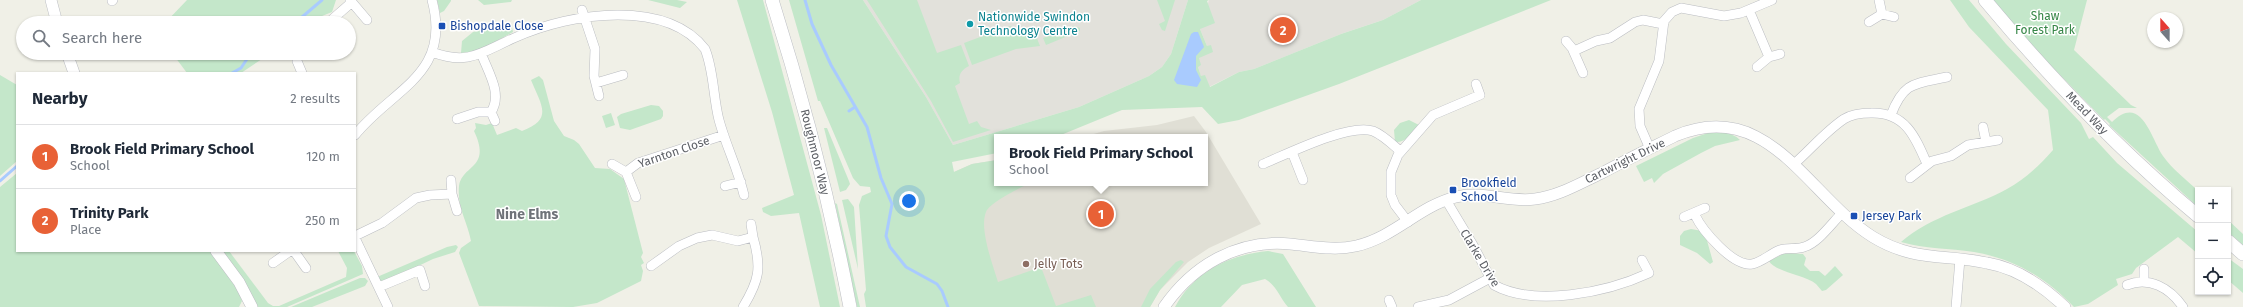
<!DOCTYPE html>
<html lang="en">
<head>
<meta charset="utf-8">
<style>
	:root { --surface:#fff; --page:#f2f2f3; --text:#1f2937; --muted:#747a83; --line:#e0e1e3; --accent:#e86136 }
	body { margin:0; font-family:"Fira Sans",sans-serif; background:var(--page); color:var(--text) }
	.controls { position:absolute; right:12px; bottom:12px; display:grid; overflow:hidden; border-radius:0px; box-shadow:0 1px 3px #0004 }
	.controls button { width:36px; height:36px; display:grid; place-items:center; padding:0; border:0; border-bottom:1px solid var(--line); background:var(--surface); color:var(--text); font:20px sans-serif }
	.compass { position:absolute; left:2147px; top:12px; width:36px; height:36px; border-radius:50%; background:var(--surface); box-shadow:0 1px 3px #0004; rotate:339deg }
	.you { position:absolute; left:909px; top:201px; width:14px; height:14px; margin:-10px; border:3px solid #fff; border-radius:50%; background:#1a73e8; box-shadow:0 0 0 6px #1a73e833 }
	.badge { display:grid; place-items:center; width:26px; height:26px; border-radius:50%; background:var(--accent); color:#fff; font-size:13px; font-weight:700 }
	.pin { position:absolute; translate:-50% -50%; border:2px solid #fff; box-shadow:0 1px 4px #0006 }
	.popup { position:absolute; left:994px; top:134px; width:214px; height:52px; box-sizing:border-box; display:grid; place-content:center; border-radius:0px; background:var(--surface); filter:drop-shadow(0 1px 3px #0005); font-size:13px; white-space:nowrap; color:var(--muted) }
	.popup b { font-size:15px; color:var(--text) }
	.popup::after { content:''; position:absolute; left:50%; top:100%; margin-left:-8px; border:8px solid transparent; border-top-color:var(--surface) }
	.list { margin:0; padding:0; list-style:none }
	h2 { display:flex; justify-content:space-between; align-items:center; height:52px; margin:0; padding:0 16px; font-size:17px }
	h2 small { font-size:13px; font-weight:400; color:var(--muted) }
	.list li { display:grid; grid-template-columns:26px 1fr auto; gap:12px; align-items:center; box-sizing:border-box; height:64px; padding:0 16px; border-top:1px solid var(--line) }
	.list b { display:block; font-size:15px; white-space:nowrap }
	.list p { margin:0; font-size:13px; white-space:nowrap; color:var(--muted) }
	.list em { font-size:13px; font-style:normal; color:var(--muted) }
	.icon { flex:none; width:22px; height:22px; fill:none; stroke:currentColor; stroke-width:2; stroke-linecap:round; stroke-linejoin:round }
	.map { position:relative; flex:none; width:2243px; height:307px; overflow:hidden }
	.search { position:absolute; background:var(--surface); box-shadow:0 1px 3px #0004; left:16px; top:16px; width:340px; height:44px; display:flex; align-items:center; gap:10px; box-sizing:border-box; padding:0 14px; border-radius:22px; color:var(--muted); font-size:15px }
	.panel { position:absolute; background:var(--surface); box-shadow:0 1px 3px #0004; left:16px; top:72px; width:340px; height:180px; border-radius:0px }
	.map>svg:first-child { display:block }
	.industrial { fill:#e2e1db }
	.education { fill:#e0dfd5 }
	.green { fill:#c4e7ca }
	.water { fill:#a9cbfe }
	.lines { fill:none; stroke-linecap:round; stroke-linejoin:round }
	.stream { stroke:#a9cbfe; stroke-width:3 }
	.minor-casing { stroke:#bbbdc2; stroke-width:10 }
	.tertiary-casing { stroke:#bbbdc2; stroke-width:12 }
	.secondary-casing { stroke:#bcbec4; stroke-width:14 }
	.minor { stroke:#fff; stroke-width:9 }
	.tertiary { stroke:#fff; stroke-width:11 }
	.secondary { stroke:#fff; stroke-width:13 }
	.culture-dot { fill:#0f9aa8; stroke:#fff; stroke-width:1.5 }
	.transit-dot { fill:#1a4fb4; stroke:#fff; stroke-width:1.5 }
	.education-dot { fill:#8d6e63; stroke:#fff; stroke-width:1.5 }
	.labels { text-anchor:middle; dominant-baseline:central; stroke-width:3; stroke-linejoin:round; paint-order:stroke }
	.park-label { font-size:12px; fill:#368647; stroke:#fff }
	.culture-label { font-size:12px; fill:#0d838f; stroke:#fff; text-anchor:start }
	.transit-label { font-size:12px; fill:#164399; stroke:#fff; text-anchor:start }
	.street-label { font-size:12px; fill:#5e6167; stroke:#fff }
	.education-label { font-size:12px; fill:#785e54; stroke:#fff; text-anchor:start }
	.quarter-label { font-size:14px; font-weight:bold; fill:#6f7379; stroke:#fff }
</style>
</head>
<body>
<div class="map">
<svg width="2243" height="307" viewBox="0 0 2243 307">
	<rect width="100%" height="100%" fill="#f0f0e7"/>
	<path class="industrial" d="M863 0H1188L1171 54 1162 67 1149 76 1079 107 953 145 926 97Z
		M1209 0H1421L1383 20 1341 34 1254 69 1239 72 1209 87 1205 76 1201 77 1198 67V58L1207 46 1200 29Z"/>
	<path class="education" d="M1194 116 1206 132 1261 224 1209 248 1188 262 1160 290 1150 307H965L954 172 972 164 997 160V183H1205V137H1083L1104 131 1157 125Z"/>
	<path class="green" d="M187 0H336L332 12 322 16 316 23H165Z
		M437 0H451V1L444 11 440 13Z
		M478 0H512L511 2 484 5Z
		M648 0H677L687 2 680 8Z
		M737 0H763L821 215 840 307H820L799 213 771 216 763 212 762 208 794 195 772 112Z
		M789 0H863L926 97 953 145 1079 107 1149 76 1162 67 1171 54 1188 0H1209L1207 1 1215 23 1200 29 1207 46 1211 45 1213 52 1199 58 1201 65 1198 67 1201 76 1205 75 1210 87 1239 72 1254 69 1341 34 1383 20 1421 0H1551L1339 84 1239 120 1218 124 1202 107 1122 110 1056 137H997V153L952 162 954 172 972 164 997 160V183H1029C1019 189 990 202 986 212 979 229 993 265 998 282L1041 267 1056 306 1091 295 1096 307H866L864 294 866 290 859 205 862 196 871 192 870 187 860 186 853 178 820 101H818Z
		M867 0H917L937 53 961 45 969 66C961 70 958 75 960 83L955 86 969 124 977 121 981 127 991 130 953 142 931 101Z
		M1157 0H1175L1165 31 1162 30 1159 24 1165 21Z
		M1950 0H1969L2006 44 2081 123 2089 139 2093 137 2117 163 2198 232V254L2178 237 2136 268 2132 274 2116 279 2118 285 2088 304 2074 307C2046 278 2015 259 1974 252 1949 248 1925 249 1901 242 1932 215 1972 208 2007 189 2025 179 2040 165 2053 150L2048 110 1969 27Z
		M1993 0H2087L2074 50 2131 105 2137 108H2119L2107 117 2112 122C2141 93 2151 138 2163 156 2172 169 2187 180 2198 191V207L2109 125 2110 124 2105 119 2104 120 2021 35Z
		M511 23 513 32 478 51 461 53 462 41 473 32Z
		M1010 26 1018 30 1025 27 1029 38 1036 36 1040 46 1016 49 972 65 964 43Z
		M1074 26 1080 28V31L1046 45 1043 38Z
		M172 53H271L241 73H187Z
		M0 75 17 85V161L0 176Z
		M539 76 543 80 554 121 564 136 574 140 579 144 595 168 610 169 624 179 643 253 641 257 644 263 641 265 643 271 641 281 597 303 573 307 479 306 459 253 461 248 471 241C467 220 457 208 459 186 462 164 492 169 474 131L476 128 475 123 486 125 492 123 497 135 516 128 522 131C554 119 541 105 531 80Z
		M651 105 659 106 663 111V116L661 119 630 130 620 128 617 117 621 114Z
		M611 113 615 125 606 128 602 116Z
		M1409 120 1419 125C1414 133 1405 143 1395 142L1394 130 1400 123Z
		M824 128H827L849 181 850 184 846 190 840 192Z
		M1711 132C1722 132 1732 132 1740 140L1715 146 1701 153 1663 174 1654 183 1652 178 1644 182 1636 166 1693 138Z
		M17 173V251H211L236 285 242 301 239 307H0V187Z
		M848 199 854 207 858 269 842 200Z
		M835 203 837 204 860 307H857Z
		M2228 220 2243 234V245L2228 232Z
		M1691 229 1702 231 1706 237 1713 262 1710 264 1697 253 1680 245V236L1684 231Z
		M456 245 458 247 455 252 433 259 387 281 380 283 377 277 447 247Z
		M219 251H229L268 303 273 306H279L346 277 347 268 338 251H354L362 266 363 274 287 307H257Z
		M1268 251 1283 254 1316 307H1288C1279 297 1277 286 1265 279L1242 285 1221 307H1175C1194 272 1228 255 1268 251Z
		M1785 253 1803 254 1806 258 1804 265 1810 271H1819L1825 276 1835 266 1843 275 1826 290 1822 291C1820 289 1818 286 1816 284 1805 275 1775 272 1769 261Z
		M2228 258 2243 269V293L2228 280Z
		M1181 260 1184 262 1160 290 1150 307H1141L1150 289 1176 262Z
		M360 278H365L368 281 365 286 312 307H291Z"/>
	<path class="water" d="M1194 32H1198L1204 47 1196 56V70L1201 80 1197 87 1177 84 1174 80 1191 34Z"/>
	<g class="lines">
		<path class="stream" d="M805 0 812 24 831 65 867 127 881 178 892 204 886 236 890 247 906 267 937 284 942 291 948 307
			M295 23 322 0
			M232 73 241 68 251 53
			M849 111 855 107
			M0 181 17 166"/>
		<defs>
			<path id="minor" d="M350 0 367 20
				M1879 0 1882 14
				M112 1 113 0
				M582 10 595 49 594 76 599 96
				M1749 10 1769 57
				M1869 22 1882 14 1894 17
				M328 23 352 2
				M1566 41 1572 48 1583 73
				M1574 51 1596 41 1610 38 1635 22 1643 20 1663 24
				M432 52C468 66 482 52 514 38 574 11 667 0 705 49 714 71 713 97 719 120 726 146 738 169 744 195
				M297 53V61L302 73
				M481 53C488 72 503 94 491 112L495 121
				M1757 67 1769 57 1780 54
				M596 83 623 75
				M1891 115C1904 81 1915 84 1947 77
				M457 119 478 112H491
				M1983 127 1986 142
				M355 135C393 88 452 75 432 0
				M1650 149 1640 126 1639 109 1659 61 1664 21 1672 12 1681 8 1724 16 1741 13 1772 0
				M1292 152 1303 180
				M612 164 626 172 638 163 724 135
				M1263 164C1287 154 1349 123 1373 131 1383 135 1392 144 1400 151
				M1794 164C1810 150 1826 131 1844 119 1852 114 1862 113 1871 113 1905 112 1915 136 1927 164
				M626 172 636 197
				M1910 178 1932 161 1951 156 1968 145 1998 140
				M725 186 741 182
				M452 194 457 211
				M1446 200 1473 245 1494 285C1534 307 1606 293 1649 273L1642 260
				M1695 215C1702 230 1733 267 1752 264 1762 262 1770 254 1780 250 1788 247 1796 250 1804 247 1818 243 1832 223 1842 213
				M1684 217 1705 208
				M1408 222 1395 205 1391 195V172L1398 155 1433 115 1480 95 1476 84
				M751 224 753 237
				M355 236 382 223 416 198 430 195 452 194 451 180
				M355 238 388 307
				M294 251 306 268
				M273 263 290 251
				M651 266 679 246 697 238 712 235 738 241 753 237C762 268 759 281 743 307
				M2144 269V281
				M2127 285C2149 276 2170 288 2183 307
				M379 287 420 270 425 286
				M1389 300 1392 307
				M1418 307 1449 300 1490 278
				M1956 307 1960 259"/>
			<path id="tertiary" d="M51 0 57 23
				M67 53 74 73
				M216 251 239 282 252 307
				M1164 307C1193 265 1238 239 1290 244 1312 246 1334 251 1356 246 1395 237 1419 206 1456 197 1482 190 1508 203 1535 199 1559 196 1580 183 1602 173 1626 160 1651 148 1675 136 1769 96 1807 196 1873 237 1914 262 1945 254 1987 263 2017 268 2044 287 2065 307"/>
			<path id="secondary" d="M772 0C804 101 830 203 850 307
				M1985 0C2050 78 2120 151 2198 216
				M2228 241 2243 254"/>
		</defs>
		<use href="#minor" class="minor-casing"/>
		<use href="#tertiary" class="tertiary-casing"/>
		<use href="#secondary" class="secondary-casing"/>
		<use href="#minor" class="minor"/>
		<use href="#tertiary" class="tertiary"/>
		<use href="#secondary" class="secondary"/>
	</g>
	<circle class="culture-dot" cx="970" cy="24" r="4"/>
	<g class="transit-dot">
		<rect x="438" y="22" width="8" height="8" rx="2"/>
		<rect x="1449" y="186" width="8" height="8" rx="2"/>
		<rect x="1850" y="212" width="8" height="8" rx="2"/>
	</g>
	<circle class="education-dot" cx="1026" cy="264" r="4"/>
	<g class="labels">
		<g class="park-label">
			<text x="2045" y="16">Shaw<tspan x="2045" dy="14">Forest Park</tspan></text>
		</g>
		<g class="culture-label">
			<text x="978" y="17">Nationwide Swindon<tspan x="978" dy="14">Technology Centre</tspan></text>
		</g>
		<g class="transit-label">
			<text x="450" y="26">Bishopdale Close</text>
			<text x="1461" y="183">Brookfield<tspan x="1461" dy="14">School</tspan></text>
			<text x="1862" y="216">Jersey Park</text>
		</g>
		<g class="street-label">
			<text transform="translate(2087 113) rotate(46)">Mead Way</text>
			<text transform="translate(674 152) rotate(-19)">Yarnton Close</text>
			<text transform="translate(815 152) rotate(76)">Roughmoor Way</text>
			<text transform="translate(1625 161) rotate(-26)">Cartwright Drive</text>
			<text transform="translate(1480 258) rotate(59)">Clarke Drive</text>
		</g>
		<g class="education-label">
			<text x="1034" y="264">Jelly Tots</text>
		</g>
		<g class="quarter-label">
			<text x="527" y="214">Nine Elms</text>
		</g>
	</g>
</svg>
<div class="controls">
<button>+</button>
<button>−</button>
<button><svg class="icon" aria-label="locate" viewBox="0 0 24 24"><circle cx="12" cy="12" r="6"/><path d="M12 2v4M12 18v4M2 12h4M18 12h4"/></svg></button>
</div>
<svg class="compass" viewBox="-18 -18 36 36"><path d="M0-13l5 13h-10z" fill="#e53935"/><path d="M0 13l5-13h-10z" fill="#747a83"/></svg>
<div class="you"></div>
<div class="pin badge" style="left:1101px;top:214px">1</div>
<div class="popup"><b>Brook Field Primary School</b>School</div>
<div class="pin badge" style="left:1283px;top:30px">2</div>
<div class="search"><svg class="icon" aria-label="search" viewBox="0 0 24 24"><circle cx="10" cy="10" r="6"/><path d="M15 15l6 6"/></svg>Search here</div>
<section class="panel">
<h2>Nearby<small>2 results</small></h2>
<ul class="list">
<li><span class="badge">1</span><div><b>Brook Field Primary School</b><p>School</p></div><em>120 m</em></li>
<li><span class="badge">2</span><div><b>Trinity Park</b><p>Place</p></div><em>250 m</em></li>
</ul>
</section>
</div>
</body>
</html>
